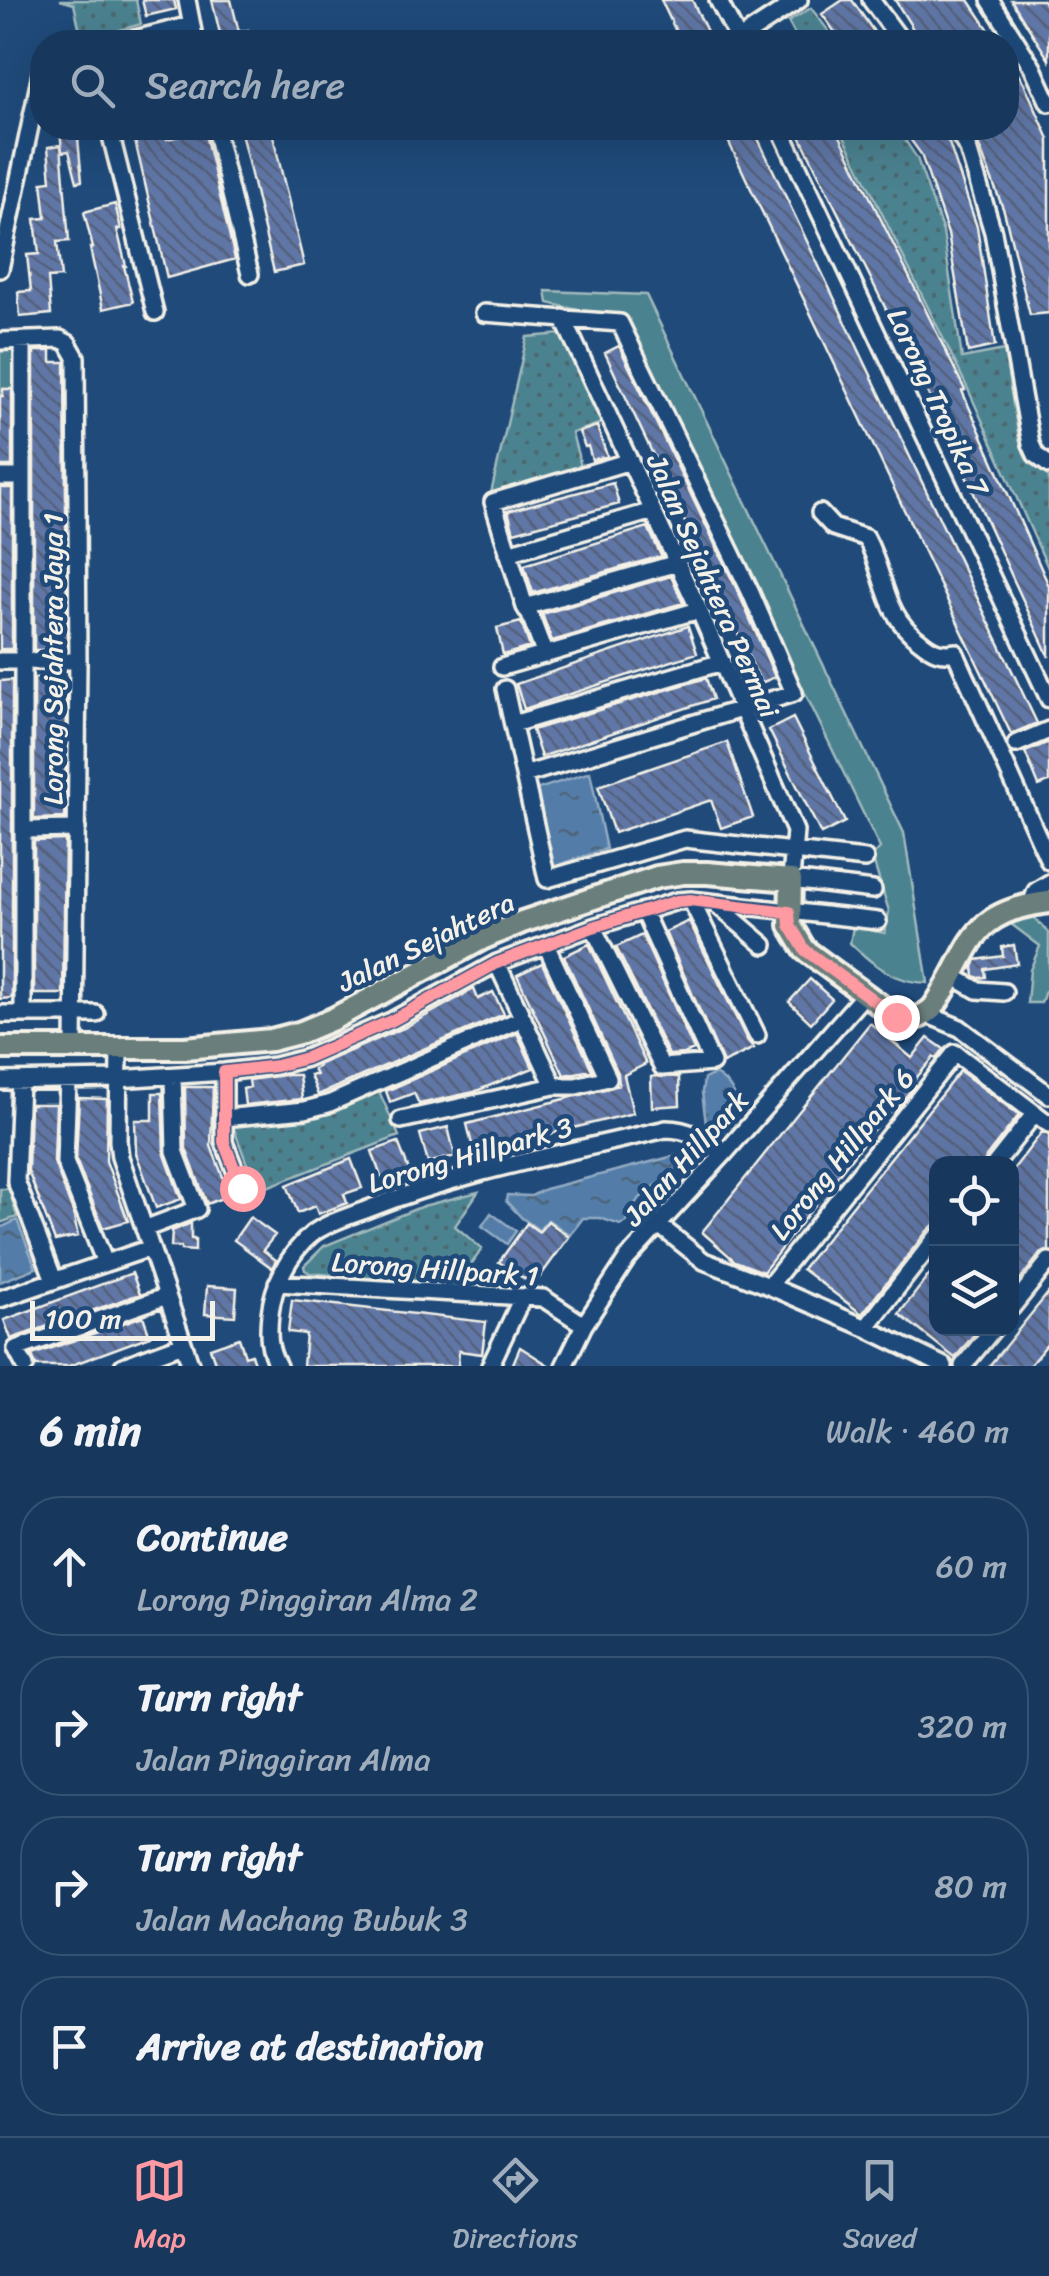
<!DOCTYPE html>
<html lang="en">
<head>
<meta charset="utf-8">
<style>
	:root { --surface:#17385c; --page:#203f62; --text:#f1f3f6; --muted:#9eacbb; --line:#365272; --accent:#ff9aa2 }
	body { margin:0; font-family:Sriracha,sans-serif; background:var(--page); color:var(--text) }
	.controls { position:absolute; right:30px; bottom:30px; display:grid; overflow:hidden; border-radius:20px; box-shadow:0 10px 40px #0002 }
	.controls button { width:90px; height:90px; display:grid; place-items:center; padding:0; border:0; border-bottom:2px solid var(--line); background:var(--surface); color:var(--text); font:50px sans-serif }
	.scale { position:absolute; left:30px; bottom:25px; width:185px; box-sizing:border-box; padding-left:10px; border:5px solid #f4f1e8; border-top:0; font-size:28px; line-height:35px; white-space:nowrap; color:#f4f1e8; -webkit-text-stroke:8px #1f4a7a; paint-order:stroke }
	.stop { position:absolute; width:30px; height:30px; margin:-22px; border:8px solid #ff9aa2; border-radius:50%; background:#fff }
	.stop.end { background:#ff9aa2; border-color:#fff; box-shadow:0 2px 10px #0008 }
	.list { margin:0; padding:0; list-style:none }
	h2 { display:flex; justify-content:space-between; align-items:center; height:130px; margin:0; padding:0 40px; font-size:42px }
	h2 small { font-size:32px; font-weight:400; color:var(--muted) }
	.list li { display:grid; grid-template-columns:65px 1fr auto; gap:30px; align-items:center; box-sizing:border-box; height:140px; margin:0 20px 20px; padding:0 20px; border:2px solid var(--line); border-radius:40px }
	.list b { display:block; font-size:38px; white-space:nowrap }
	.list p { margin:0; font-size:32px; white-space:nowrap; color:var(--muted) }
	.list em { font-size:32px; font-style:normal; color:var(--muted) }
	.icon { flex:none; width:55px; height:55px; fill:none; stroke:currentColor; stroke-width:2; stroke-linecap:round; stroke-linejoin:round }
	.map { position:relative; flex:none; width:1049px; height:1366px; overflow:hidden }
	.search { position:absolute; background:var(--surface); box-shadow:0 10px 40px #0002; left:30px; right:30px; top:30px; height:110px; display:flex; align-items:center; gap:25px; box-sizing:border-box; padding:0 35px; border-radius:40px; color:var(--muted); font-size:38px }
	.sheet { height:770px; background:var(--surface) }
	nav { display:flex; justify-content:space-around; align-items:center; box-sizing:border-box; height:140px; border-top:2px solid var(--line); background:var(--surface); font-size:28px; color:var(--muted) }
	nav a { display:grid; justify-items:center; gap:5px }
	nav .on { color:var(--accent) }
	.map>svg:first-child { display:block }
	.grass { fill:#4c8290; stroke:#a0babc; stroke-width:2.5 }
	.park { fill:url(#park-dots); stroke:#a0babc; stroke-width:2.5 }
	.water { fill:url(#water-ripples); stroke:#93abc2; stroke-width:2.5 }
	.building { fill:url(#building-back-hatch); stroke:#f4f1e8; stroke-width:2.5 }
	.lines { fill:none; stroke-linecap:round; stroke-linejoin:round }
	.minor-casing { stroke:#f4f1e8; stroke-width:22 }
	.major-casing { stroke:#f4f1e8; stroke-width:28 }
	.minor { stroke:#1f4a7a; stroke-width:15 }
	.major { stroke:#6b7f7c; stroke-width:20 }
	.route { stroke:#ff9aa2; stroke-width:12 }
	.labels { text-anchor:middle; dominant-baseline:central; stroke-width:9; stroke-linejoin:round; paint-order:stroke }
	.street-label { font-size:28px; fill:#f4f1e8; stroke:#1f4a7a }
</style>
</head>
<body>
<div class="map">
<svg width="1049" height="1366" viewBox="0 0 1049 1366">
	<defs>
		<pattern id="park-dots" width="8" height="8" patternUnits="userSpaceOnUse" patternTransform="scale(2.5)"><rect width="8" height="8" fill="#4c8290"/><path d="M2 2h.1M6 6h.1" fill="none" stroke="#4b686f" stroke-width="1.8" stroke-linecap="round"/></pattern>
		<pattern id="water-ripples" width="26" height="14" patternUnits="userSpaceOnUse" patternTransform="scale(2.5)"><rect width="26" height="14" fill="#527da8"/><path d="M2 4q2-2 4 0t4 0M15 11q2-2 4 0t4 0" fill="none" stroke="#4e657c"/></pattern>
		<pattern id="building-back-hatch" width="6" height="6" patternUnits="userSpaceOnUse" patternTransform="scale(2.5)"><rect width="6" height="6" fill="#5f76a6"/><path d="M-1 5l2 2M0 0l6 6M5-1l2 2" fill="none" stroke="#55617b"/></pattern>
	</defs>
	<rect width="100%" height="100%" fill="#1f4a7a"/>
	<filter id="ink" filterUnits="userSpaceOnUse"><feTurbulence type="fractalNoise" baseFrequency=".01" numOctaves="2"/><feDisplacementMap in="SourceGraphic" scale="20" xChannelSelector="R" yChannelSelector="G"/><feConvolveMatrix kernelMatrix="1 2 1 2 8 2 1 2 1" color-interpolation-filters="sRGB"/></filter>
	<g filter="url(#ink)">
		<path class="grass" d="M546 291 646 295 904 833 928 983C896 983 873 965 850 943L853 927 885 933 889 911 872 857 880 848 625 321 548 303Z
			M19 350V389H4L3 396H0V352Z
			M1030 913 1049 933V990L1045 991 1041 1003H1027L1030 970 1040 946 1007 921Z"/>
		<path class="park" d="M60 0H136L141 24 82 41 74 4Z
			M811 8 837 42H799L788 22Z
			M840 128H897L917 158 943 232 962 358 1004 350 1019 439 1027 460 1049 477V570L968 389Z
			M562 334 602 423 572 433 583 474 489 502 527 337Z
			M378 1089 399 1136 257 1191 232 1124Z
			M0 1189H9L17 1217 0 1223Z
			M478 1192 455 1226 482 1249 456 1286 310 1273 305 1270 304 1266 324 1246 423 1206Z"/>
		<path class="water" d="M590 772 606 849 550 868 535 790Z
			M715 1074C735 1086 741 1103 734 1125L719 1134 706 1124 702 1092 704 1079Z
			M690 1152 700 1161C676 1174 631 1193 626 1222L620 1225 600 1218H583L570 1235 548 1220 539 1230 522 1218 506 1201 507 1195 531 1196 545 1189Z
			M491 1213 516 1231 507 1244 482 1226Z
			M17 1220 36 1268 0 1282V1228Z"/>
		<path class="building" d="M142 0H174L176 9 146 16Z
			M212 0H231L239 32 248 30 251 42H222Z
			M661 0H692L712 42H681Z
			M843 0H852L881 42H842L822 14Z
			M895 0H969L997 42H921Z
			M1011 0H1043L1049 11V60Z
			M1006 56 1024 83 1049 139V313L1030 315 1004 211 972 128H1006Z
			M60 128H77L82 181 77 182 69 151 62 152Z
			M132 128H163L167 139 204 130 235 259 167 278Z
			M240 128H271L304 265 274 272Z
			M722 128H753L1037 723 1011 734Z
			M796 128H836L965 390 962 391 1049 586V657L933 404Z
			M902 128H938L949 143 977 227 995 346 968 352 948 234 921 154Z
			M61 145 69 241 57 242 61 277 48 278 51 314 20 317 18 292 31 291 27 255 39 254 35 219 46 218 42 182 51 181 48 147Z
			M115 204 121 229H117L126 266H124L133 302 103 309 90 248H93L84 212Z
			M619 346 740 596 775 677 761 683 605 353Z
			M34 351H51V362H65L67 644H60V649L46 650H34Z
			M3 389H12V466H0V396H3Z
			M597 426 607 456 592 460 588 446 585 447 579 432Z
			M613 483 619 504 514 532 508 511Z
			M0 488H12V649H0Z
			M648 527 661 556 533 593 524 565Z
			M671 576 683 603 552 641 542 614Z
			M521 622 530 647 503 655 497 628Z
			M688 626 697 653 524 709 516 684Z
			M59 677 66 685 65 818 34 819V678Z
			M706 678 713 699 541 757 532 730Z
			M12 680V998L0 999V681Z
			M793 718 845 822 821 834 769 730Z
			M727 742 753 817 721 828 711 800 614 833 598 786Z
			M1049 742V782L1039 786 1025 752Z
			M65 840 63 994H34V841Z
			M689 921 747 1040 754 1048 723 1063 665 932Z
			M642 935 694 1050 684 1054 669 1055 616 947Z
			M589 944 646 1064 624 1075 633 1113 474 1153 467 1124 619 1085 618 1073 564 956Z
			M1014 945 1017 964 985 969 986 977 979 978 974 976 973 967 976 960 1003 956 1002 947Z
			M542 963 592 1070 564 1075 517 975Z
			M810 979 832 999 811 1023 789 1002Z
			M474 989 478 999 493 992 504 1014 318 1095 310 1075H316L313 1069 318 1067 317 1065 404 1028Z
			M870 1023 912 1058 928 1038 944 1049 936 1059 934 1057 912 1083 915 1085 895 1110 893 1108 873 1130 763 1272 735 1261 702 1232Z
			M517 1033 533 1068 474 1092 419 1104 414 1093 390 1102 386 1091Z
			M960 1071 1019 1115 986 1157 984 1164H936V1223L927 1231 862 1314 802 1269Z
			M284 1075H299L302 1099 245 1105 243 1089 250 1087 249 1080Z
			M656 1076 679 1077 680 1105 652 1107 651 1077Z
			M185 1087H213L211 1146 230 1195 207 1204 186 1149Z
			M153 1093H162L164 1152 181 1199 156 1208 136 1153 135 1120H153Z
			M79 1098 107 1099 106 1161 128 1221 103 1228 76 1160Z
			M30 1104H56L54 1162 73 1212 78 1236 55 1241 28 1171Z
			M448 1127 455 1156 428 1163 420 1134Z
			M1042 1132 1049 1135V1250L1040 1254 1012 1290V1171Z
			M398 1142 409 1170 382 1180 372 1151Z
			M351 1159 362 1188 344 1194 347 1203 318 1214 315 1206 298 1213 287 1185Z
			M250 1217 275 1235 263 1250 276 1260 272 1268 234 1240Z
			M548 1221 569 1237 534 1285 499 1262 527 1223 539 1232Z
			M191 1223V1239H195V1251L181 1250V1247H171L172 1231Z
			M936 1266V1328H979L955 1358 899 1314Z
			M132 1273 140 1294 11 1339 4 1320Z
			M207 1286 237 1288 235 1316 205 1314Z
			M1049 1292V1342L1029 1366H989Z
			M292 1300 486 1322 482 1354 459 1351 458 1366H303L306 1334 288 1332Z
			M143 1316 150 1336 69 1366H36L32 1355Z
			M239 1338 245 1356 251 1354 254 1363 249 1366H216L210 1348Z
			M520 1347 550 1366H512Z"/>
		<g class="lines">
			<defs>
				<path id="minor" d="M187 0 195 42
					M718 0 740 42
					M871 0 902 42
					M990 0 1033 68 1049 103
					M738 40 799 0
					M123 42 191 25
					M109 128 155 312
					M215 128 250 274
					M780 128 1049 699
					M955 128 968 149 993 232 1031 444 1036 455 1049 465
					M0 269 42 69
					M484 313 620 323 750 591 794 693 524 775
					M563 318 699 610 795 831 791 880 873 890
					M0 341 60 339 68 343 76 357 78 661 74 1047
					M23 341V1014
					M0 477H23
					M820 513 833 527 866 538C886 575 883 615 920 641 932 651 940 655 955 652L1049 861
					M508 553 653 511
					M525 607 677 563
					M545 655 530 615 525 607 493 502 630 461
					M0 661H78
					M502 667 699 610
					M505 689 547 879 685 839 865 859
					M513 724 722 662
					M1016 744 1049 730
					M24 830 77 829
					M691 900 757 1035
					M716 904 764 945
					M1031 904 1036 891 1049 883
					M593 927 662 1067 712 1063 643 911
					M497 963 554 1086
					M951 975 977 990 1004 992
					M0 1014H96
					M926 1014 960 1028 1049 1095
					M119 1048 118 1141 120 1157 191 1366
					M224 1072V1142L242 1188
					M68 1080 65 1162 105 1263
					M0 1081 118 1079 224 1072 275 1066 306 1058 393 1020 497 963 593 927 677 901 691 900 878 921
					M20 1081 16 1181 54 1280
					M223 1118 305 1110 328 1104 523 1018
					M401 1120 554 1086H576L608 1078 546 945
					M995 1164 1035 1113
					M660 1226 704 1261 769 1286 866 1328 944 1366
					M144 1229 197 1209 175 1151 173 1076
					M277 1283 543 1298 584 1325
					M769 1286 955 1053 1049 1124
					M0 1299 150 1248
					M1012 1307 1049 1261
					M866 1328 936 1238
					M25 1366 16 1349 167 1296
					M123 1366 183 1344
					M278 1366C268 1349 268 1333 270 1314 273 1285 289 1253 312 1234 328 1222 350 1216 368 1209 464 1171 566 1153 666 1129 691 1129 704 1140 723 1155
					M490 1366 522 1298
					M564 1366 584 1325 627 1259 723 1155 864 995
					M963 1366 994 1328"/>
				<path id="major" d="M0 1048H185L271 1040 302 1032 333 1019 484 938 522 922 657 877 683 873H707L791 880 790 925 805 950 896 1017C910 1022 922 1018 933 1008 974 950 964 912 1049 902"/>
			</defs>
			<use href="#minor" class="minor-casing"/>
			<use href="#major" class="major-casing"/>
			<use href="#minor" class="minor"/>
			<use href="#major" class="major"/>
		</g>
	</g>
	<g class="lines" filter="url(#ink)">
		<path class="route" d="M242 1188 224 1142V1072L276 1066 306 1058 393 1020 497 963 593 927 677 901 690 900 789 912 790 925 805 950 896 1017"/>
	</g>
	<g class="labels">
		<g class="street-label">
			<text transform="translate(938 402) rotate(65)">Lorong Tropika 7</text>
			<text transform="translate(713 586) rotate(66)">Jalan Sejahtera Permai</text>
			<text transform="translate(52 659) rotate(-90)">Lorong Sejahtera Jaya 1</text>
			<text transform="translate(426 942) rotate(-26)">Jalan Sejahtera</text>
			<text transform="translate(842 1154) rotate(-51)">Lorong Hillpark 6</text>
			<text transform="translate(470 1155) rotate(-16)">Lorong Hillpark 3</text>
			<text transform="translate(686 1158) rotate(-48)">Jalan Hillpark</text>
			<text transform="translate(435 1269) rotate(4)">Lorong Hillpark 1</text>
		</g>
	</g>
</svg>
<div class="controls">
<button><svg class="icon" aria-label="locate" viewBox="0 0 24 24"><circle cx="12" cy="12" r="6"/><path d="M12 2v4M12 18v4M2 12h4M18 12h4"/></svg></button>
<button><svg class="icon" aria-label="layers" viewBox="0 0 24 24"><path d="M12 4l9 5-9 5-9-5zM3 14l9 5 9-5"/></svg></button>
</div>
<div class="scale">100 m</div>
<div class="stop" style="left:242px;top:1188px"></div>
<div class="stop end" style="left:896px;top:1017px"></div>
<div class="search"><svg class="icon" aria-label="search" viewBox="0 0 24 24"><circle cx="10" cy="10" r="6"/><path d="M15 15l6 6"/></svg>Search here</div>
</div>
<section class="sheet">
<h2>6 min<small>Walk · 460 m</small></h2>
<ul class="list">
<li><svg class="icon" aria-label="ahead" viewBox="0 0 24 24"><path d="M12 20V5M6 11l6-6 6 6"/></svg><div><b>Continue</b><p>Lorong Pinggiran Alma 2</p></div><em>60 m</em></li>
<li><svg class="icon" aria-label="right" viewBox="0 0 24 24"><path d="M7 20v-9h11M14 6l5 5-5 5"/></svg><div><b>Turn right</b><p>Jalan Pinggiran Alma</p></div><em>320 m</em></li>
<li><svg class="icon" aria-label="right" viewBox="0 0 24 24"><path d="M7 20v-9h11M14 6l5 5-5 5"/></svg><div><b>Turn right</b><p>Jalan Machang Bubuk 3</p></div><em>80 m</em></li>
<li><svg class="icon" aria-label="arrive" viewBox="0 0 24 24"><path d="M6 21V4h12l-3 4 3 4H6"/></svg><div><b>Arrive at destination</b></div></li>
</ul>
</section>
<nav>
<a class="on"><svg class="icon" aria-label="map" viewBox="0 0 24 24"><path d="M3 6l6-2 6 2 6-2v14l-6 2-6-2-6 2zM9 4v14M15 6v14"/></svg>Map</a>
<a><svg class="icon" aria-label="directions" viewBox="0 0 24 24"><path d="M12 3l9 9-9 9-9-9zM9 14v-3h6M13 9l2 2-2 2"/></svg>Directions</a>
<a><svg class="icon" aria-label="saved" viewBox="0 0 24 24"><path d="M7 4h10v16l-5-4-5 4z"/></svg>Saved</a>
</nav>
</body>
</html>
